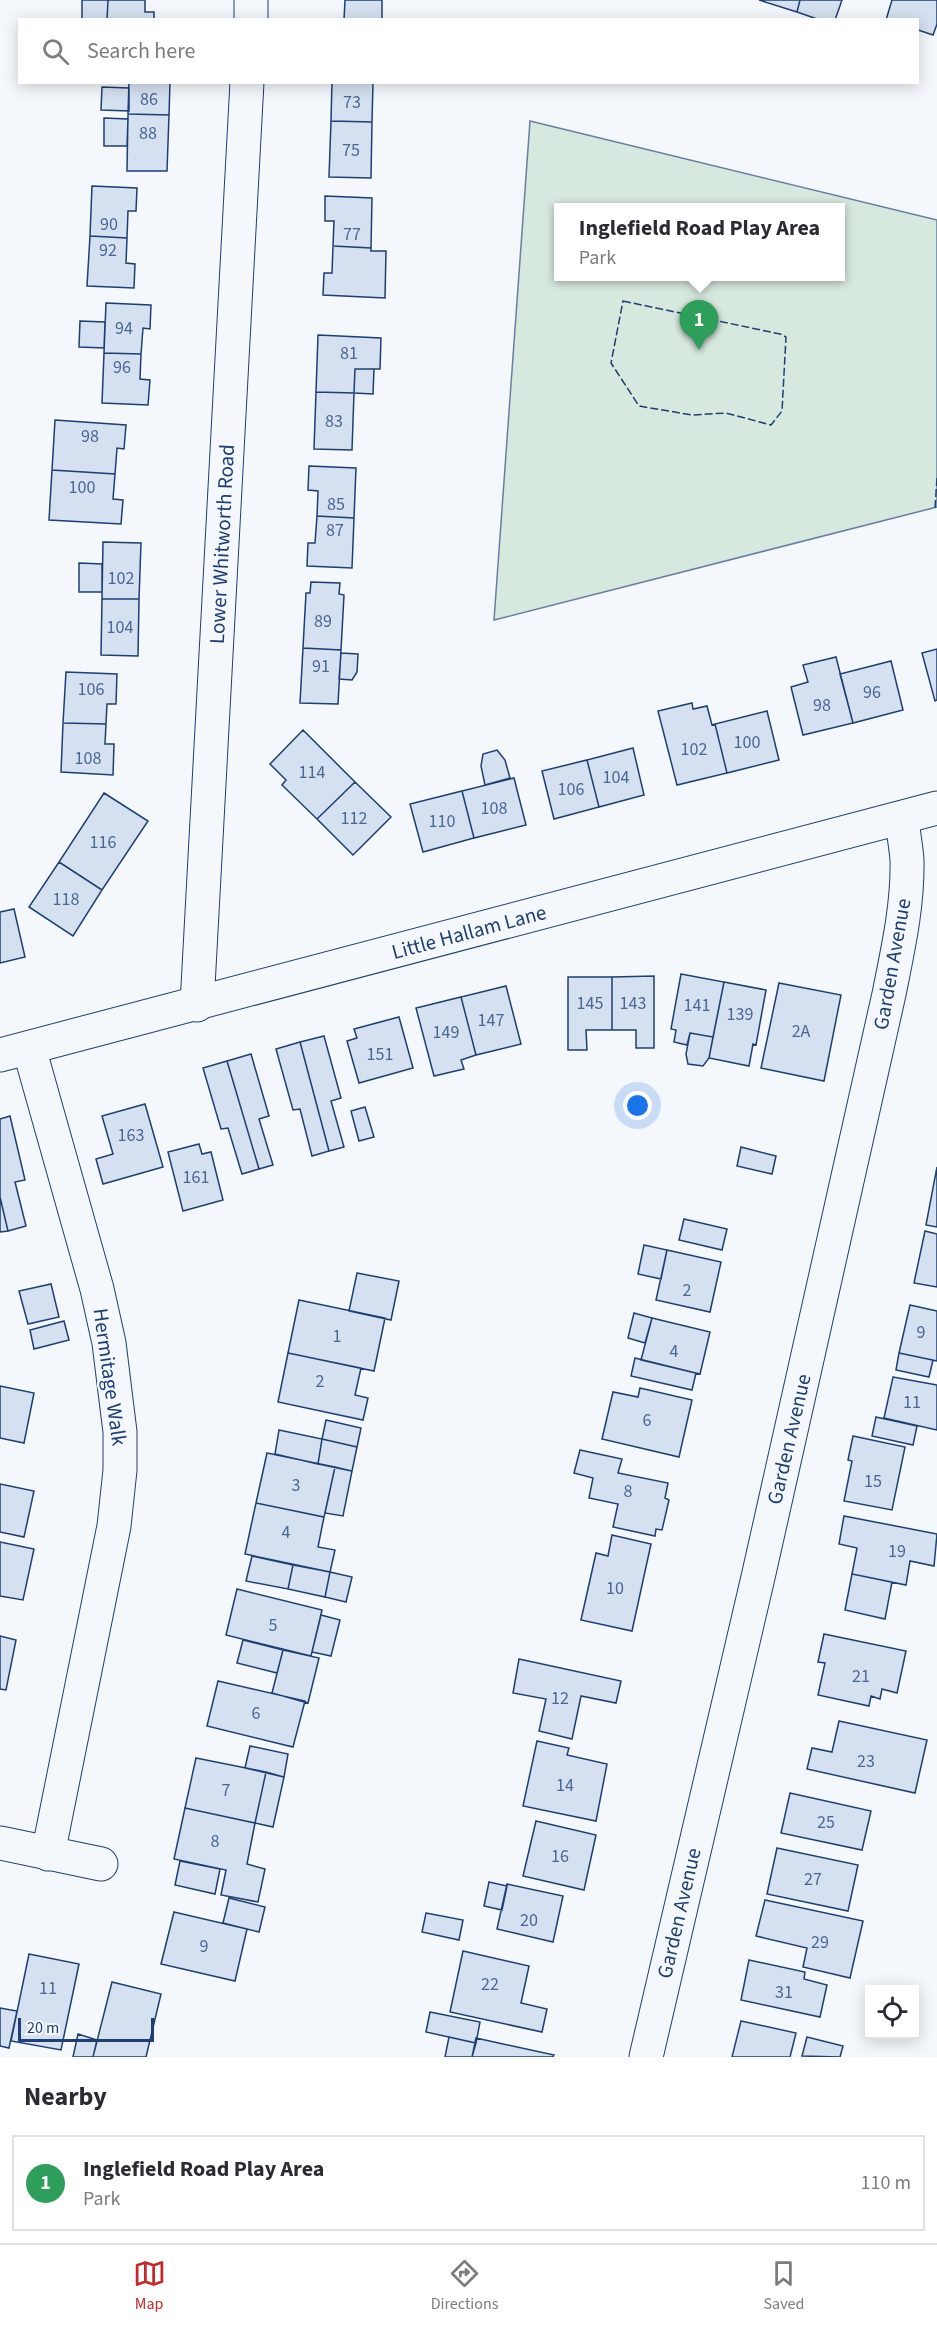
<!DOCTYPE html>
<html lang="en">
<head>
<meta charset="utf-8">
<style>
	:root { --surface:#fff; --page:#f7f7f7; --text:#2b2b33; --muted:#7c7c81; --line:#e1e1e2; --accent:#c62828 }
	body { margin:0; font-family:"Source Sans 3",sans-serif; background:var(--page); color:var(--text) }
	.controls { position:absolute; right:18px; bottom:18px; display:grid; overflow:hidden; border-radius:0px; box-shadow:0 3px 15px #0003 }
	.controls button { width:54px; height:54px; display:grid; place-items:center; padding:0; border:0; border-bottom:2px solid var(--line); background:var(--surface); color:var(--text); font:30px sans-serif }
	.scale { position:absolute; left:18px; bottom:15px; width:136px; box-sizing:border-box; padding-left:6px; border:3px solid #1d3f73; border-top:0; font-size:16px; line-height:21px; white-space:nowrap; color:#1d3f73; -webkit-text-stroke:4px #f4f7fb; paint-order:stroke }
	.you { position:absolute; left:638px; top:1106px; width:21px; height:21px; margin:-15px; border:4px solid #fff; border-radius:50%; background:#1a73e8; box-shadow:0 0 0 9px #1a73e833 }
	.badge { display:grid; place-items:center; width:39px; height:39px; border-radius:50%; background:var(--accent); color:#fff; font-size:20px; font-weight:700 }
	.pin { position:absolute; translate:-50% -50px; filter:drop-shadow(0 2px 3px #0008) }
	.pin::after { content:''; position:absolute; top:32px; width:21px; height:18px; background:inherit; clip-path:polygon(0 0,100% 0,50% 100%) }
	.popup { position:absolute; left:554px; top:203px; width:291px; height:78px; box-sizing:border-box; display:grid; place-content:center; border-radius:0px; background:var(--surface); filter:drop-shadow(0 2px 4px #0005); font-size:20px; white-space:nowrap; color:var(--muted) }
	.popup b { font-size:22px; color:var(--text) }
	.popup::after { content:''; position:absolute; left:50%; top:100%; margin-left:-12px; border:12px solid transparent; border-top-color:var(--surface) }
	.list { margin:0; padding:0; list-style:none }
	h2 { display:flex; justify-content:space-between; align-items:center; height:78px; margin:0; padding:0 24px; font-size:26px }
	h2 small { font-size:20px; font-weight:400; color:var(--muted) }
	.list li { display:grid; grid-template-columns:39px 1fr auto; gap:18px; align-items:center; box-sizing:border-box; height:96px; margin:0 12px 12px; padding:0 12px; border:2px solid var(--line); border-radius:0px }
	.list b { display:block; font-size:22px; white-space:nowrap }
	.list p { margin:0; font-size:20px; white-space:nowrap; color:var(--muted) }
	.list em { font-size:20px; font-style:normal; color:var(--muted) }
	.icon { flex:none; width:33px; height:33px; fill:none; stroke:currentColor; stroke-width:2; stroke-linecap:round; stroke-linejoin:round }
	.map { position:relative; flex:none; width:937px; height:2057px; overflow:hidden }
	.search { position:absolute; background:var(--surface); box-shadow:0 3px 15px #0003; left:18px; right:18px; top:18px; height:66px; display:flex; align-items:center; gap:15px; box-sizing:border-box; padding:0 21px; border-radius:0px; color:var(--muted); font-size:22px }
	.sheet { height:186px; background:var(--surface) }
	nav { display:flex; justify-content:space-around; align-items:center; box-sizing:border-box; height:84px; border-top:2px solid var(--line); background:var(--surface); font-size:16px; color:var(--muted) }
	nav a { display:grid; justify-items:center; gap:3px }
	nav .on { color:var(--accent) }
	.map>svg:first-child { display:block }
	.green { fill:#d7e8df; stroke:#687fa3; stroke-width:1.5; fill-rule:evenodd }
	.building { fill:#d5e0f0; stroke:#1d3f73; stroke-width:1.5 }
	.lines { fill:none; stroke-linecap:round; stroke-linejoin:round }
	.street-casing { stroke:#1d3f73; stroke-width:35 }
	.secondary-casing { stroke:#1d3f73; stroke-width:35 }
	.street { stroke:#f4f7fb; stroke-width:33 }
	.secondary { stroke:#f4f7fb; stroke-width:33 }
	.fence { stroke:#1d3f73; stroke-width:1.5; stroke-dasharray:8 3; stroke-linecap:butt }
	.labels { text-anchor:middle; dominant-baseline:central; stroke-width:4.5; stroke-linejoin:round; paint-order:stroke }
	.number-label { font-size:18px; fill:#4b6792 }
	.street-label { font-size:21px; fill:#1d3f73; stroke:#f4f7fb }
</style>
</head>
<body>
<div class="map">
<svg width="937" height="2057" viewBox="0 0 937 2057">
	<rect width="100%" height="100%" fill="#f4f7fb"/>
	<path class="green" d="M530 121 937 220V507L494 620ZM558 208H840V276H558Z"/>
	<path class="building" d="M82 0H108L107 20H82Z
		M108 0H145V12H154V20H107Z
		M345 0H382V20H344Z
		M759 0H800L797 12Z
		M800 0H842L835 20H820L797 12Z
		M892 0H937V24L933 35 918 30V20H886Z
		M129 82H170L169 115 128 114Z
		M332 82H373L372 122 331 121Z
		M102 87 129 88V111L101 110Z
		M128 114 169 115 167 171H127Z
		M104 118 128 119 127 146H104Z
		M331 121 372 122 371 178 329 177Z
		M92 186 137 188 136 211H128L127 238 90 236Z
		M325 196 372 198 371 248 333 246 334 221H325Z
		M90 236 127 238 126 263 135 264 134 288 87 286Z
		M333 246 371 248V251H386L385 298 323 295 324 273H332Z
		M106 303 151 305 150 329 143 328 141 354 104 353Z
		M80 321 105 322 104 348 79 347Z
		M318 335 381 338 380 369H355L354 393 316 392Z
		M104 353 141 354 140 379 150 380 148 405 102 403Z
		M355 369H374L373 394 354 393Z
		M316 392 354 393 352 450 314 449Z
		M55 420 126 425 124 449 117 448 115 474 52 470Z
		M309 466 356 468 354 518 317 516 318 491 308 490Z
		M52 470 115 474 113 499 123 500 121 524 49 520Z
		M317 516 354 518 352 568 307 566 308 543H315Z
		M103 542 141 543 139 599H102Z
		M79 563 102 564V592H79Z
		M311 582 340 583 339 594 344 595 341 650 303 648 306 593H310Z
		M102 599H139L138 656 101 655Z
		M303 648 341 650 338 704 300 703Z
		M937 649V700L935 701 922 653Z
		M341 653 358 654 357 672 352 680 339 679Z
		M836 657 853 723 803 735 791 687 808 682 803 665Z
		M891 661 903 710 853 723 840 674Z
		M66 672 117 674 116 704H107L106 724 63 723Z
		M692 703 693 709 707 706 712 725 715 724 727 773 677 785 658 711Z
		M767 711 779 760 727 773 715 724Z
		M63 723 106 724 105 744H114L113 775 61 772Z
		M303 730 355 782 317 819 282 785 286 780 270 764Z
		M633 748 644 795 599 807 587 760Z
		M497 750 505 760 510 778 485 785 481 766 483 754Z
		M587 760 599 807 554 819 542 771Z
		M514 778 526 825 474 838 462 791Z
		M355 782 391 817 353 855 317 819Z
		M462 791 474 838 423 852 410 804Z
		M104 793 148 821 102 890 59 862Z
		M59 862 102 890 73 936 29 907Z
		M14 909 25 957 0 963V912Z
		M681 974 724 982 713 1037 690 1033 687 1045 674 1042 676 1030 671 1029Z
		M654 976V1048H636V1030H612V977Z
		M568 977H612V1030H586L587 1050H568Z
		M724 982 766 990 756 1045 753 1044 749 1066 709 1058Z
		M779 983 841 995 824 1081 761 1068Z
		M506 986 521 1044 476 1055 461 997Z
		M461 997 476 1055 461 1060 464 1069 434 1076 416 1008Z
		M399 1017 413 1068 359 1083 347 1041 357 1038 354 1029Z
		M690 1033 713 1037 709 1058 703 1066 688 1064 686 1054Z
		M324 1036 341 1098 331 1101 344 1147 329 1151 300 1042Z
		M300 1042 329 1151 312 1156 300 1109 293 1110 276 1049Z
		M251 1054 269 1116 259 1119 273 1165 259 1169 227 1061Z
		M227 1061 259 1169 242 1174 228 1128 221 1129 203 1068Z
		M145 1104 163 1167 103 1184 96 1159 113 1154 102 1116Z
		M365 1107 374 1137 359 1141 351 1111Z
		M10 1116 25 1180 15 1182 26 1226 8 1231 0 1197V1119Z
		M199 1144 202 1154 211 1152 223 1200 183 1211 168 1152Z
		M741 1147 776 1156 772 1174 737 1166Z
		M937 1167V1227L926 1225Z
		M0 1197 8 1231 0 1232Z
		M684 1219 727 1229 722 1250 679 1240Z
		M925 1231 937 1234V1287L914 1283Z
		M644 1245 667 1250 661 1279 638 1274Z
		M667 1250 721 1262 710 1312 656 1300Z
		M357 1273 399 1281 391 1320 349 1311Z
		M51 1284 59 1317 28 1324 19 1291Z
		M299 1300 385 1318 374 1371 288 1353Z
		M910 1305 937 1311V1361L899 1353Z
		M634 1313 652 1318 645 1343 628 1338Z
		M652 1318 710 1332 700 1374 641 1360Z
		M64 1321 69 1340 34 1349 30 1330Z
		M288 1353 361 1368 355 1395 368 1398 363 1420 278 1402Z
		M899 1353 933 1360 929 1377 896 1370Z
		M635 1358 696 1373 692 1390 631 1376Z
		M893 1377 937 1385V1430L884 1418Z
		M0 1386 34 1393 24 1443 0 1438Z
		M640 1388 692 1400 679 1457 602 1439 613 1392 638 1397Z
		M876 1417 917 1426 913 1445 872 1436Z
		M326 1420 361 1428 357 1447 322 1439Z
		M279 1430 322 1439 318 1464 275 1454Z
		M853 1436 905 1447 892 1510 844 1501 852 1461 848 1460Z
		M322 1439 357 1447 352 1471 318 1464Z
		M580 1450 622 1459 618 1473 668 1483 665 1498 669 1500 662 1530 656 1529 655 1536 613 1527 618 1504 589 1498 593 1478 574 1473Z
		M267 1453 335 1467 324 1517 256 1503Z
		M335 1467 352 1471 343 1516 325 1513Z
		M0 1484 34 1491 24 1537 0 1532Z
		M256 1503 324 1517 318 1547 335 1550 330 1572 245 1554Z
		M844 1516 937 1534 934 1566 910 1561 906 1585 852 1574 857 1548 839 1544Z
		M612 1535 651 1544 632 1631 581 1620 596 1553 608 1556Z
		M0 1542 34 1549 23 1600 0 1596Z
		M252 1556 293 1565 288 1589 246 1581Z
		M293 1565 330 1572 325 1597 288 1589Z
		M330 1572 352 1577 346 1602 325 1597Z
		M852 1574 892 1582 885 1619 845 1610Z
		M237 1589 322 1610 311 1656 226 1635Z
		M321 1615 340 1620 331 1656 312 1652Z
		M824 1634 906 1651 897 1693 882 1689 880 1699 871 1696 869 1706 818 1695 825 1663 818 1662Z
		M0 1636 16 1640 6 1690 0 1689Z
		M243 1640 283 1650 277 1673 237 1663Z
		M283 1650 319 1658 308 1703 272 1693Z
		M519 1659 621 1681 616 1703 581 1696 572 1739 539 1731 546 1699 513 1693Z
		M218 1681 305 1701 293 1747 207 1726Z
		M839 1721 927 1740 915 1793 807 1769 812 1748 832 1752Z
		M537 1741 569 1748 567 1755 607 1764 596 1821 523 1806Z
		M250 1746 288 1754 284 1777 245 1768Z
		M196 1758 266 1772 255 1823 185 1808Z
		M266 1772 284 1777 273 1827 255 1823Z
		M790 1793 871 1811 862 1850 781 1833Z
		M185 1808 255 1823 247 1864 265 1869 258 1902 221 1895 226 1870 174 1859Z
		M536 1821 596 1835 584 1890 523 1876Z
		M777 1848 858 1865 848 1911 767 1894Z
		M180 1861 220 1869 215 1894 175 1885Z
		M489 1882 507 1886 502 1910 484 1906Z
		M507 1884 563 1896 553 1942 497 1929Z
		M229 1898 265 1907 259 1932 223 1923Z
		M765 1900 863 1921 850 1978 803 1967 807 1948 756 1936Z
		M174 1912 247 1929 235 1981 161 1964Z
		M426 1913 463 1920 459 1940 422 1932Z
		M463 1951 529 1966 521 2003 547 2009 542 2032 450 2012Z
		M29 1954 79 1964 61 2050 11 2041Z
		M749 1960 805 1972 804 1979 827 1985 820 2017 741 2000Z
		M112 1982 161 1994 146 2057H93Z
		M0 2008 17 2011 9 2048 0 2046Z
		M430 2012 480 2022 476 2043 426 2032Z
		M741 2021 796 2033 790 2057H732Z
		M78 2034 97 2040 93 2057H73Z
		M449 2037 476 2043 472 2057H445Z
		M807 2037 843 2046 840 2057 802 2056Z
		M476 2038 554 2055 553 2057H472Z"/>
	<g class="lines">
		<defs>
			<path id="street" d="M251 20V0
				M197 1005 247 82
				M29 1048 97 1289 109 1343 120 1432V1470L114 1526 48 1854
				M0 1843 101 1864
				M646 2057 759 1573 889 994C898 949 908 905 907 860 906 846 903 832 902 818"/>
			<path id="secondary" d="M0 1055 937 808"/>
		</defs>
		<use href="#street" class="street-casing"/>
		<use href="#secondary" class="secondary-casing"/>
		<use href="#street" class="street"/>
		<use href="#secondary" class="secondary"/>
		<path class="fence" d="M623 301 780 334 786 337 782 411 771 425 726 413 692 415 639 406 611 363Z
			M935 508 937 478"/>
	</g>
	<g class="labels">
		<g class="number-label">
			<text x="149" y="99">86</text>
			<text x="352" y="102">73</text>
			<text x="148" y="133">88</text>
			<text x="351" y="150">75</text>
			<text x="109" y="224">90</text>
			<text x="352" y="234">77</text>
			<text x="108" y="250">92</text>
			<text x="124" y="328">94</text>
			<text x="349" y="353">81</text>
			<text x="122" y="367">96</text>
			<text x="334" y="421">83</text>
			<text x="90" y="436">98</text>
			<text x="82" y="487">100</text>
			<text x="336" y="504">85</text>
			<text x="335" y="530">87</text>
			<text x="121" y="578">102</text>
			<text x="323" y="621">89</text>
			<text x="120" y="627">104</text>
			<text x="321" y="666">91</text>
			<text x="91" y="689">106</text>
			<text x="872" y="692">96</text>
			<text x="822" y="705">98</text>
			<text x="747" y="742">100</text>
			<text x="694" y="749">102</text>
			<text x="88" y="758">108</text>
			<text x="312" y="772">114</text>
			<text x="616" y="777">104</text>
			<text x="571" y="789">106</text>
			<text x="494" y="808">108</text>
			<text x="354" y="818">112</text>
			<text x="442" y="821">110</text>
			<text x="103" y="842">116</text>
			<text x="66" y="899">118</text>
			<text x="590" y="1003">145</text>
			<text x="633" y="1003">143</text>
			<text x="697" y="1005">141</text>
			<text x="740" y="1014">139</text>
			<text x="491" y="1020">147</text>
			<text x="801" y="1031">2A</text>
			<text x="446" y="1032">149</text>
			<text x="380" y="1054">151</text>
			<text x="131" y="1135">163</text>
			<text x="196" y="1177">161</text>
			<text x="687" y="1290">2</text>
			<text x="921" y="1332">9</text>
			<text x="337" y="1336">1</text>
			<text x="674" y="1351">4</text>
			<text x="320" y="1381">2</text>
			<text x="912" y="1402">11</text>
			<text x="647" y="1420">6</text>
			<text x="873" y="1481">15</text>
			<text x="296" y="1485">3</text>
			<text x="628" y="1491">8</text>
			<text x="286" y="1532">4</text>
			<text x="897" y="1551">19</text>
			<text x="615" y="1588">10</text>
			<text x="273" y="1625">5</text>
			<text x="861" y="1676">21</text>
			<text x="560" y="1698">12</text>
			<text x="256" y="1713">6</text>
			<text x="866" y="1761">23</text>
			<text x="565" y="1785">14</text>
			<text x="226" y="1790">7</text>
			<text x="826" y="1822">25</text>
			<text x="215" y="1841">8</text>
			<text x="560" y="1856">16</text>
			<text x="813" y="1879">27</text>
			<text x="529" y="1920">20</text>
			<text x="820" y="1942">29</text>
			<text x="204" y="1946">9</text>
			<text x="490" y="1984">22</text>
			<text x="48" y="1988">11</text>
			<text x="784" y="1992">31</text>
		</g>
		<g class="street-label">
			<text transform="translate(222 544) rotate(-87)">Lower Whitworth Road</text>
			<text transform="translate(469 932) rotate(-15)">Little Hallam Lane</text>
			<text transform="translate(892 964) rotate(-80)">Garden Avenue</text>
			<text transform="translate(110 1377) rotate(82)">Hermitage Walk</text>
			<text transform="translate(789 1439) rotate(-77)">Garden Avenue</text>
			<text transform="translate(679 1913) rotate(-77)">Garden Avenue</text>
		</g>
	</g>
</svg>
<div class="controls">
<button><svg class="icon" aria-label="locate" viewBox="0 0 24 24"><circle cx="12" cy="12" r="6"/><path d="M12 2v4M12 18v4M2 12h4M18 12h4"/></svg></button>
</div>
<div class="scale">20 m</div>
<div class="you"></div>
<div class="pin badge" style="left:699px;top:350px;background:#2e9e5b">1</div>
<div class="popup"><b>Inglefield Road Play Area</b>Park</div>
<div class="search"><svg class="icon" aria-label="search" viewBox="0 0 24 24"><circle cx="10" cy="10" r="6"/><path d="M15 15l6 6"/></svg>Search here</div>
</div>
<section class="sheet">
<h2>Nearby<small></small></h2>
<ul class="list">
<li><span class="badge" style="background:#2e9e5b">1</span><div><b>Inglefield Road Play Area</b><p>Park</p></div><em>110 m</em></li>
</ul>
</section>
<nav>
<a class="on"><svg class="icon" aria-label="map" viewBox="0 0 24 24"><path d="M3 6l6-2 6 2 6-2v14l-6 2-6-2-6 2zM9 4v14M15 6v14"/></svg>Map</a>
<a><svg class="icon" aria-label="directions" viewBox="0 0 24 24"><path d="M12 3l9 9-9 9-9-9zM9 14v-3h6M13 9l2 2-2 2"/></svg>Directions</a>
<a><svg class="icon" aria-label="saved" viewBox="0 0 24 24"><path d="M7 4h10v16l-5-4-5 4z"/></svg>Saved</a>
</nav>
</body>
</html>
